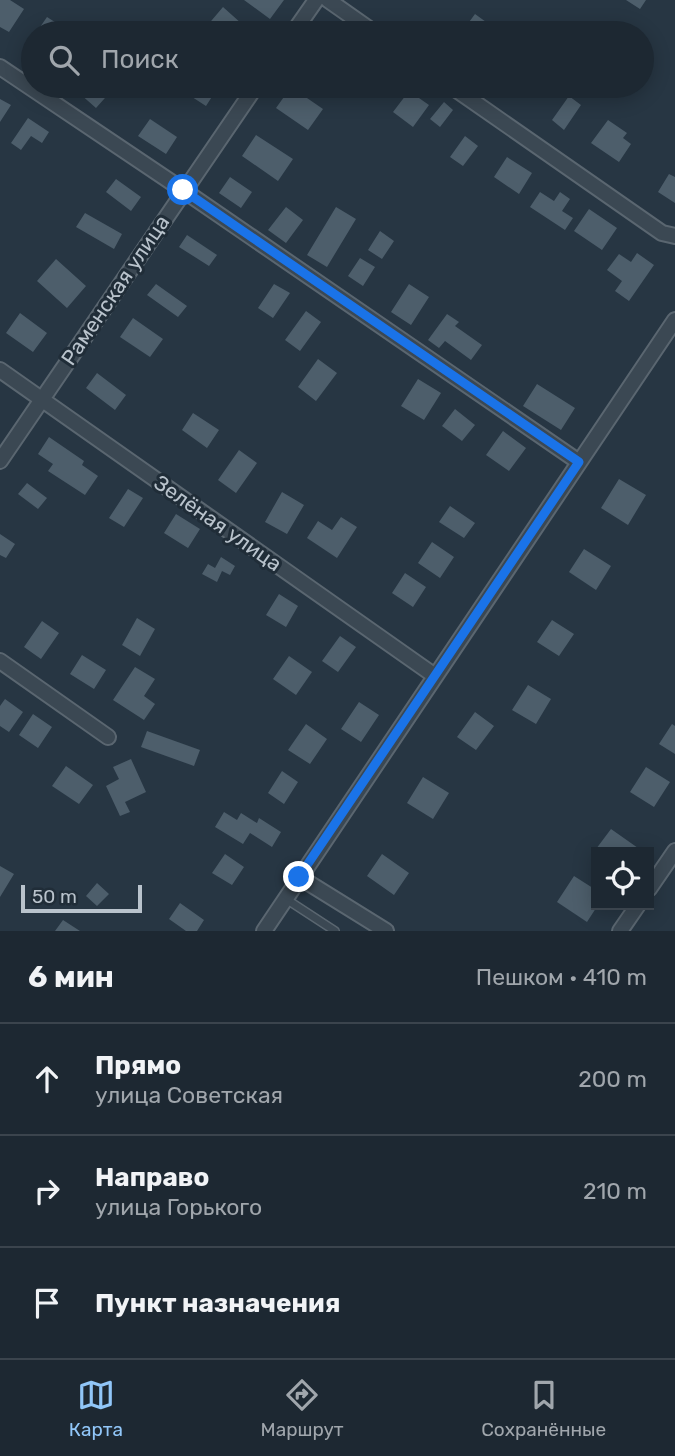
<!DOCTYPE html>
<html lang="ru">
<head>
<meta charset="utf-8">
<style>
	:root { --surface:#1d2832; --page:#25303a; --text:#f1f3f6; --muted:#a0a6ac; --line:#3b444d; --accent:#91c6f8 }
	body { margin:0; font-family:Rubik,sans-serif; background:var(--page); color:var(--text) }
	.controls { position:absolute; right:21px; bottom:21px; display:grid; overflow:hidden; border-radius:0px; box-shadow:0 4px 18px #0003 }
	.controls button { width:63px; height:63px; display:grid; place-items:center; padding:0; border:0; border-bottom:2px solid var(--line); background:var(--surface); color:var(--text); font:35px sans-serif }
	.scale { position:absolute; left:21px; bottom:18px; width:121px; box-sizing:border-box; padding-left:7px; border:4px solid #b9c3cc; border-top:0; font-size:19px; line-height:24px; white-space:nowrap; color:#b9c3cc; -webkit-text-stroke:5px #202d38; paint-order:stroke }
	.stop { position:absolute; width:21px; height:21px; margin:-16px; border:5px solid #1a73e8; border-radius:50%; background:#fff }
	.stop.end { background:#1a73e8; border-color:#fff; box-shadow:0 2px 7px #0008 }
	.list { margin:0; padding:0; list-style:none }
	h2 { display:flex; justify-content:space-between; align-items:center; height:91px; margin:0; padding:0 28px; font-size:30px }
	h2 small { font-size:23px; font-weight:400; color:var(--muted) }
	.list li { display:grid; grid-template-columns:46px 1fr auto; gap:21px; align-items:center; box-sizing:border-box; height:112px; padding:0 28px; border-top:2px solid var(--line) }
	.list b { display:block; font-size:26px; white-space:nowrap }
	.list p { margin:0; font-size:23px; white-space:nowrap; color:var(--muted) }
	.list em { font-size:23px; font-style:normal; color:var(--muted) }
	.icon { flex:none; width:38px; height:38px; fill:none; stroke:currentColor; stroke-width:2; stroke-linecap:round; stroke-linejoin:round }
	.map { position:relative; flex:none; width:675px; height:931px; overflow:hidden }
	.search { position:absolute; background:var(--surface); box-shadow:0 4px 18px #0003; left:21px; right:21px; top:21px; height:77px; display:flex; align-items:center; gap:18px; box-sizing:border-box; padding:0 24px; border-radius:38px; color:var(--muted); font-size:26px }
	.sheet { height:427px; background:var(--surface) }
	nav { display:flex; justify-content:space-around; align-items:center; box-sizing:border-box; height:98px; border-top:2px solid var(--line); background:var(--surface); font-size:19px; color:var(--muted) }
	nav a { display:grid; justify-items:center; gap:4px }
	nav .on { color:var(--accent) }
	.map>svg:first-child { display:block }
	.building { fill:#4d5e6b }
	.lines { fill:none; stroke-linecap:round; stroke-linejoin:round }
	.service-casing { stroke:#5a6670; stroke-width:10 }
	.minor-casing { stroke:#5a6670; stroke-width:18 }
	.service { stroke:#3b4853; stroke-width:7 }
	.minor { stroke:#3b4853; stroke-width:14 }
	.route { stroke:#1a73e8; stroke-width:9 }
	.labels { text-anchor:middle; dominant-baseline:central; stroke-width:6; stroke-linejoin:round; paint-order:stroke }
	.street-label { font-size:21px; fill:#b9c3cc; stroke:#202d38 }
</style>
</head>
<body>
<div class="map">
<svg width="675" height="931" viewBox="0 0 675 931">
	<rect width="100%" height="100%" fill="#273643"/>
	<path class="building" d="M0 0H10L24 9 9 32 0 27Z
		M244 0H284L270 19Z
		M626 0H646L640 9Z
		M223 7 242 24 234 33H213L206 27Z
		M475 14 493 27 488 33H461Z
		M47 17 72 33H36Z
		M33 38V61L23 55Z
		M71 86H109L113 89 96 108Z
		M175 86H206L215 92 206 106Z
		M356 86H378L372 96Z
		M502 86H526L518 97Z
		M291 87 323 109 308 130 276 108Z
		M409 91 429 105 413 127 393 112Z
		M569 96 581 105 564 130 552 120Z
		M0 99 11 105 0 122Z
		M444 102 453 110 440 127 430 119Z
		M28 118 49 132 42 143 31 136 21 150 11 143Z
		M150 119 177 137 166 154 138 136Z
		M608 120 627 133 623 138 631 144 619 162 591 143Z
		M256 135 293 159 278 181 242 156Z
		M465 136 478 146 463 166 450 157Z
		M507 157 532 173 519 194 494 177Z
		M669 174 675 177V203L658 192Z
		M230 177 252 192 241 208 219 193Z
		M116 179 141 197 131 211 106 192Z
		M540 192 554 201 560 192 570 199 562 211 573 218 565 230 530 207Z
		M286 207 303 220 286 243 268 230Z
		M336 207 356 219 327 267 307 255Z
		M589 209 617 228 602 250 574 231Z
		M85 213 122 234 114 249 76 227Z
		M380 231 394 241 382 259 368 250Z
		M187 235 217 255 209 266 179 247Z
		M637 253 654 265 629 301 615 291 622 281 607 270 619 254 631 262Z
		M360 258 375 267 363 286 348 276Z
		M56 259 86 286 67 308 37 281Z
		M156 284 187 306 178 317 147 295Z
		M274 284 290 293 273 318 258 308Z
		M409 284 429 297 411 325 391 312Z
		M306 311 321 322 300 351 285 340Z
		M20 313 47 333 33 352 6 333Z
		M447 314 459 322 455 326 482 345 471 360 445 341 439 348 428 340Z
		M133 318 163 339 150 357 120 337Z
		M318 359 337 373 316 401 298 387Z
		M97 373 126 395 115 410 86 388Z
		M418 379 441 393 424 420 401 406Z
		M537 384 575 408 561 430 523 406Z
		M455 409 475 425 462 441 442 426Z
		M193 413 219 430 207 448 182 430Z
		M503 431 526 448 509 471 486 455Z
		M49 437 84 461 82 465 98 476 85 495 48 471 53 464 38 454Z
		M239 450 257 463 236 493 218 480Z
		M619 479 646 495 628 525 601 508Z
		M27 483 47 498 38 509 18 494Z
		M128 489 143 498 124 527 109 518Z
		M282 492 304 505 287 534 265 522Z
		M450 506 475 523 464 538 439 522Z
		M176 514 200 529 188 548 164 533Z
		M341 517 357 527 337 558 307 538 318 521 332 530Z
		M0 534 15 544 6 558 0 555Z
		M432 542 454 557 440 578 418 563Z
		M584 549 611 566 596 590 569 572Z
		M221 557 235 566 230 575 222 571 217 582 202 574 208 564 215 568Z
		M405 573 426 587 413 607 392 593Z
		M279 594 298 606 286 627 266 615Z
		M137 618 155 629 140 656 122 645Z
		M552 620 574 634 559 656 537 642Z
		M42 621 59 633 41 659 24 647Z
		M340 636 356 647 338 672 322 661Z
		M82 655 106 670 94 689 70 674Z
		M289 656 312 672 296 695 273 679Z
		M135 667 155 679 144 696 155 704 144 720 113 700Z
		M528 685 551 699 536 724 512 710Z
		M5 699 23 712 9 732 0 726V706Z
		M359 702 379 715 361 742 341 729Z
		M475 712 494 726 476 750 457 737Z
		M33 714 52 727 38 748 19 735Z
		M306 724 327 739 310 764 288 750Z
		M672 724 675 726V754L659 744Z
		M147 731 200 750 194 766 141 747Z
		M131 759 146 792 125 802 130 812 120 816 106 786 119 779 113 767Z
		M66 766 93 785 79 804 52 786Z
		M646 767 670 782 654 807 630 792Z
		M282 771 298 782 284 804 268 793Z
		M423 777 449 793 433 819 407 803Z
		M224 812 237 820 241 813 257 823 259 818 281 832 272 847 250 833 243 844 215 827Z
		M611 829 638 848 635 852H601L596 849Z
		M225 854 244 867 232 885 212 873Z
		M382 854 409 873 394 895 367 876Z
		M0 866 14 874 0 897Z
		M574 876 596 890V905H598L587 922 557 902Z
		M97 883 109 894 97 906 86 896Z
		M180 903 204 920 197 931H186L169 919Z
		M63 920 80 931H55Z"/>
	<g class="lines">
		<defs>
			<path id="service" d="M286 899 335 931"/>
			<path id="minor" d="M328 0 375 33
				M293 33 316 0
				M0 67 183 190 579 462
				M451 86 662 233 675 236
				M0 370 435 676
				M0 461 256 86
				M0 661 108 737
				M299 877 386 931
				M649 889 675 851
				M264 931 675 320
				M620 931 638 905"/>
		</defs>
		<use href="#service" class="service-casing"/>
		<use href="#minor" class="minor-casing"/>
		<use href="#service" class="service"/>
		<use href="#minor" class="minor"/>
	</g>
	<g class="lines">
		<path class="route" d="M183 190 579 462 299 877"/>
	</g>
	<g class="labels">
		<g class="street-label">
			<text transform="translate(115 290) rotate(-56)">Раменская улица</text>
			<text transform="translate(218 523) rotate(35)">Зелёная улица</text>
		</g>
	</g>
</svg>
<div class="controls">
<button><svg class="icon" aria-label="locate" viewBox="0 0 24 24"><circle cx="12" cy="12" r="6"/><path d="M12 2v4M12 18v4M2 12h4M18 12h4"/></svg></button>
</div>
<div class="scale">50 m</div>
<div class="stop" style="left:183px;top:190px"></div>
<div class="stop end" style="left:299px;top:877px"></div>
<div class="search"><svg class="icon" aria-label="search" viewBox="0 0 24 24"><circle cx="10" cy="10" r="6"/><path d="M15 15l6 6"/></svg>Поиск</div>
</div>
<section class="sheet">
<h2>6 мин<small>Пешком · 410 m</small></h2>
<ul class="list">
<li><svg class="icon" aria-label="ahead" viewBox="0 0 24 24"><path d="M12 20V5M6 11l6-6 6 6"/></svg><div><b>Прямо</b><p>улица Советская</p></div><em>200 m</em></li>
<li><svg class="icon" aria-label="right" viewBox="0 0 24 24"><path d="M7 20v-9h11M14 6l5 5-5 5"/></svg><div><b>Направо</b><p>улица Горького</p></div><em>210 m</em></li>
<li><svg class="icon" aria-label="arrive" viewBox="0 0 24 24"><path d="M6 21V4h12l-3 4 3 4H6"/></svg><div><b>Пункт назначения</b></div></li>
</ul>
</section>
<nav>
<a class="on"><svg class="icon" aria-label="map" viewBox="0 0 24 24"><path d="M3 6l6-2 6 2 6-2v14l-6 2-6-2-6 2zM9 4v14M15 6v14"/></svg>Карта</a>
<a><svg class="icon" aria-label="directions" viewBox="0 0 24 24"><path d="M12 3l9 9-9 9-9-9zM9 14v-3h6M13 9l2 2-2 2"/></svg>Маршрут</a>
<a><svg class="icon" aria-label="saved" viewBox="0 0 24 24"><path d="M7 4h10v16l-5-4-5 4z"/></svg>Сохранённые</a>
</nav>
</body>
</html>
